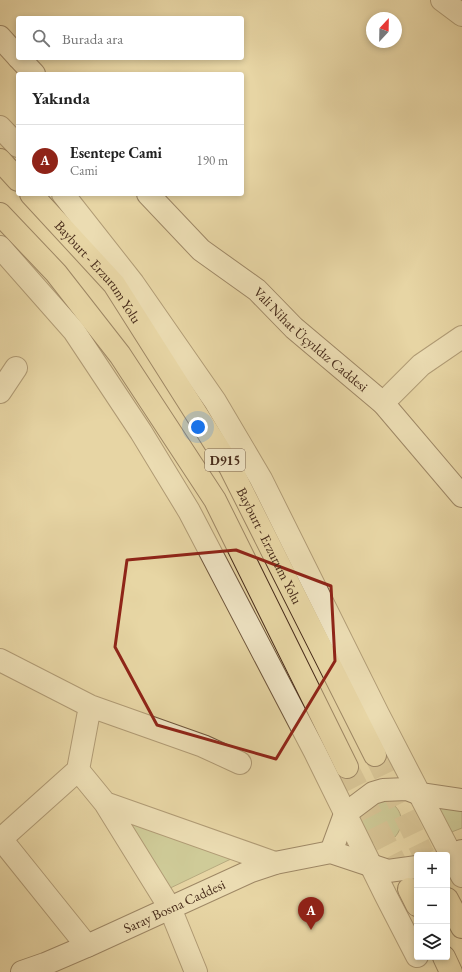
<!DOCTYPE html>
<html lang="tr">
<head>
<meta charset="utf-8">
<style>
	:root { --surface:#fff; --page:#f6f6f6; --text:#222; --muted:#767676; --line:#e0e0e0; --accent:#8f2418 }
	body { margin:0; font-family:"EB Garamond",serif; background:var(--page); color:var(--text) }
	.controls { position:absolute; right:12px; bottom:12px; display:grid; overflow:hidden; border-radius:4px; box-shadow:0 2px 6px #0003 }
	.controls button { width:36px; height:36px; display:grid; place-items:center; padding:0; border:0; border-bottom:1px solid var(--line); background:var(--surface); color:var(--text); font:20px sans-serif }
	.compass { position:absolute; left:366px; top:12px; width:36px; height:36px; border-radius:50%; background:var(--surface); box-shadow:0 2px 6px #0003; rotate:22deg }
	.you { position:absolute; left:198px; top:427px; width:14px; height:14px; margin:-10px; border:3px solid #fff; border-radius:50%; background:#1a73e8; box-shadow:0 0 0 6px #1a73e833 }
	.badge { display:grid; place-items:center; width:26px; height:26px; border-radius:50%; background:var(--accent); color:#fff; font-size:13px; font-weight:700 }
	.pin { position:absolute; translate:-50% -33px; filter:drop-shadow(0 1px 2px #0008) }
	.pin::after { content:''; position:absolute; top:21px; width:14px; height:12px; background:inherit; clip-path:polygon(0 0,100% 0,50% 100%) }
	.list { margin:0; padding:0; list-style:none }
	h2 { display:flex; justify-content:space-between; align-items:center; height:52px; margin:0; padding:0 16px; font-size:17px }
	h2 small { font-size:13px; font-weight:400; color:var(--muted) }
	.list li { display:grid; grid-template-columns:26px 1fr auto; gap:12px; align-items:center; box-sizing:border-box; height:72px; padding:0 16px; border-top:1px solid var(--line) }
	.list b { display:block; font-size:15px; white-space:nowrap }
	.list p { margin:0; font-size:13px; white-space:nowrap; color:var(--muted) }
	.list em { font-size:13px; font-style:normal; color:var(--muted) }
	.icon { flex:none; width:22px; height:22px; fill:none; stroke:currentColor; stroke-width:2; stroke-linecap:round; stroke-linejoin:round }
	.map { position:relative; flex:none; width:462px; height:972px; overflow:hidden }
	.search { position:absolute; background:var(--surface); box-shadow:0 2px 6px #0003; left:16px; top:16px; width:228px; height:44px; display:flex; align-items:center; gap:10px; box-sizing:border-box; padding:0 14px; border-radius:4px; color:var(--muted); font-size:15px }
	.panel { position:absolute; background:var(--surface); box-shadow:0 2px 6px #0003; left:16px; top:72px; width:228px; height:124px; border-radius:4px }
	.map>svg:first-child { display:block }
	.green { fill:#b1bf8a; stroke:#7c7552 }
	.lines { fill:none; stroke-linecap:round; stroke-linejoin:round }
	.highway-tunnel { stroke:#c7b488; stroke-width:22; stroke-dasharray:22 11; stroke-linecap:butt }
	.street-casing { stroke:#6f563c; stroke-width:24 }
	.secondary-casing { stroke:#472b1a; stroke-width:24 }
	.highway-casing { stroke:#472b1a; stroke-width:24 }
	.street { stroke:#efe4c4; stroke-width:22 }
	.secondary { stroke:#efe4c4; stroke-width:22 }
	.highway { stroke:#e7d6a4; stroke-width:22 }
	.marked { fill:none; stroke:#8f2418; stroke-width:3; stroke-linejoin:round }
	.labels { text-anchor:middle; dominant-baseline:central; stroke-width:4; stroke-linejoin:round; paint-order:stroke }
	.shield { fill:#efe4c4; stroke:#79624d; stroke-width:1 }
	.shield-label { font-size:13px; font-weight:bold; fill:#472b1a }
	.street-label { font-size:14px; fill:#472b1a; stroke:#efe4c4 }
</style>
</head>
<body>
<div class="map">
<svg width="462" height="972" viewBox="0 0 462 972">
	<rect width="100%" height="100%" fill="#e7d6a4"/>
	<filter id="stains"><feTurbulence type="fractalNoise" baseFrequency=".005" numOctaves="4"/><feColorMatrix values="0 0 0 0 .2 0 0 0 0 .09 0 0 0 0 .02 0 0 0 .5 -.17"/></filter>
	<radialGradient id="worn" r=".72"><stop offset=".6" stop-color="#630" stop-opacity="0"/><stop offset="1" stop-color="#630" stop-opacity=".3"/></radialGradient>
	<path class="green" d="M382 799C416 808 400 852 372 842 369 841 364 838 362 835 359 830 359 819 358 813Z
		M462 806V828L449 833 438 808Z
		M127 822 233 858 164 891Z"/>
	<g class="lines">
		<path class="highway-tunnel" d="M375 755 424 855
			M347 767 407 885"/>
		<defs>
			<path id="street" d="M442 0 462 15
				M0 127 18 146
				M63 194 133 283 215 401 261 479 378 714 462 876
				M0 247 74 331 141 432 189 511 315 752 386 896 417 956
				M0 392 16 368
				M383 403 421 365 462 337
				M0 660 90 706 203 746 240 763
				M90 706 78 770 105 803 170 908 196 972
				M78 770 1 839 87 946
				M105 803 275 863"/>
			<g id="secondary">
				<path d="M0 37 18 57"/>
				<path d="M19 58 34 74"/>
				<path id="s1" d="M148 194 201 250 257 290 294 328 383 403 462 496"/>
				<path d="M331 852 345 814 373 793 383 790 407 789 420 794 462 800"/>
				<path d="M447 856 462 851"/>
				<path id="s2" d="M22 972 45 964 87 946 251 871 275 863 331 852 388 871 417 867"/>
			</g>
			<g id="highway">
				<path d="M0 160 18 180"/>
				<path id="s3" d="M31 194 114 284 230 467 375 755"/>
				<path d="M0 214 56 273 120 355 215 500 347 767"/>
				<path d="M409 889 417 905"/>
				<path d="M447 899 462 927"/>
				<path d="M444 957 451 972"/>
			</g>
		</defs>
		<use href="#street" class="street-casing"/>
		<use href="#secondary" class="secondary-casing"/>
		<use href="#highway" class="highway-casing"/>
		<use href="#street" class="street"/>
		<use href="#secondary" class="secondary"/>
		<use href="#highway" class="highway"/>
	</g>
	<path d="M0 0H462V972H0ZM236 550 331 586 335 661 276 759 157 725 115 647 127 560Z" fill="#e7d6a4" fill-opacity=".55" fill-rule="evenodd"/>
	<path class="marked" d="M236 550 331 586 335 661 276 759 157 725 115 647 127 560Z"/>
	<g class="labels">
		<rect class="shield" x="205" y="449" width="40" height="22" rx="3"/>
		<g class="shield-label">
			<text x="225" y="460">D915</text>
		</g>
		<g class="street-label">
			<text stroke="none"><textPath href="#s3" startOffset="103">Bayburt - Erzurum Yolu</textPath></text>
			<text stroke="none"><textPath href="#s1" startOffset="219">Vali Nihat Üçyıldız Caddesi</textPath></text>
			<text stroke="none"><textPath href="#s3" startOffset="427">Bayburt - Erzurum Yolu</textPath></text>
			<text stroke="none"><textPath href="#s2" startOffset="166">Saray Bosna Caddesi</textPath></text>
		</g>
	</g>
	<rect width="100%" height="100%" filter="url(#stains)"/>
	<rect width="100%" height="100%" fill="url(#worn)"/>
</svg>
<div class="controls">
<button>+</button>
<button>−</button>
<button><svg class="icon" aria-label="layers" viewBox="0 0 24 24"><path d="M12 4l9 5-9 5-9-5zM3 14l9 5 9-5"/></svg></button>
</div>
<svg class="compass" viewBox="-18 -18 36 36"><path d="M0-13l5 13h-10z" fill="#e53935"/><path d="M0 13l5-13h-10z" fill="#767676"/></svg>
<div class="you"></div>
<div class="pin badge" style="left:311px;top:930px">A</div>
<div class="search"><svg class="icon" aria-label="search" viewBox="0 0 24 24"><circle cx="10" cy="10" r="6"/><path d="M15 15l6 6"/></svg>Burada ara</div>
<section class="panel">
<h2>Yakında<small></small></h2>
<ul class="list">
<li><span class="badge">A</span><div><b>Esentepe Cami</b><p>Cami</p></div><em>190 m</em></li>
</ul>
</section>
</div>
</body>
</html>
